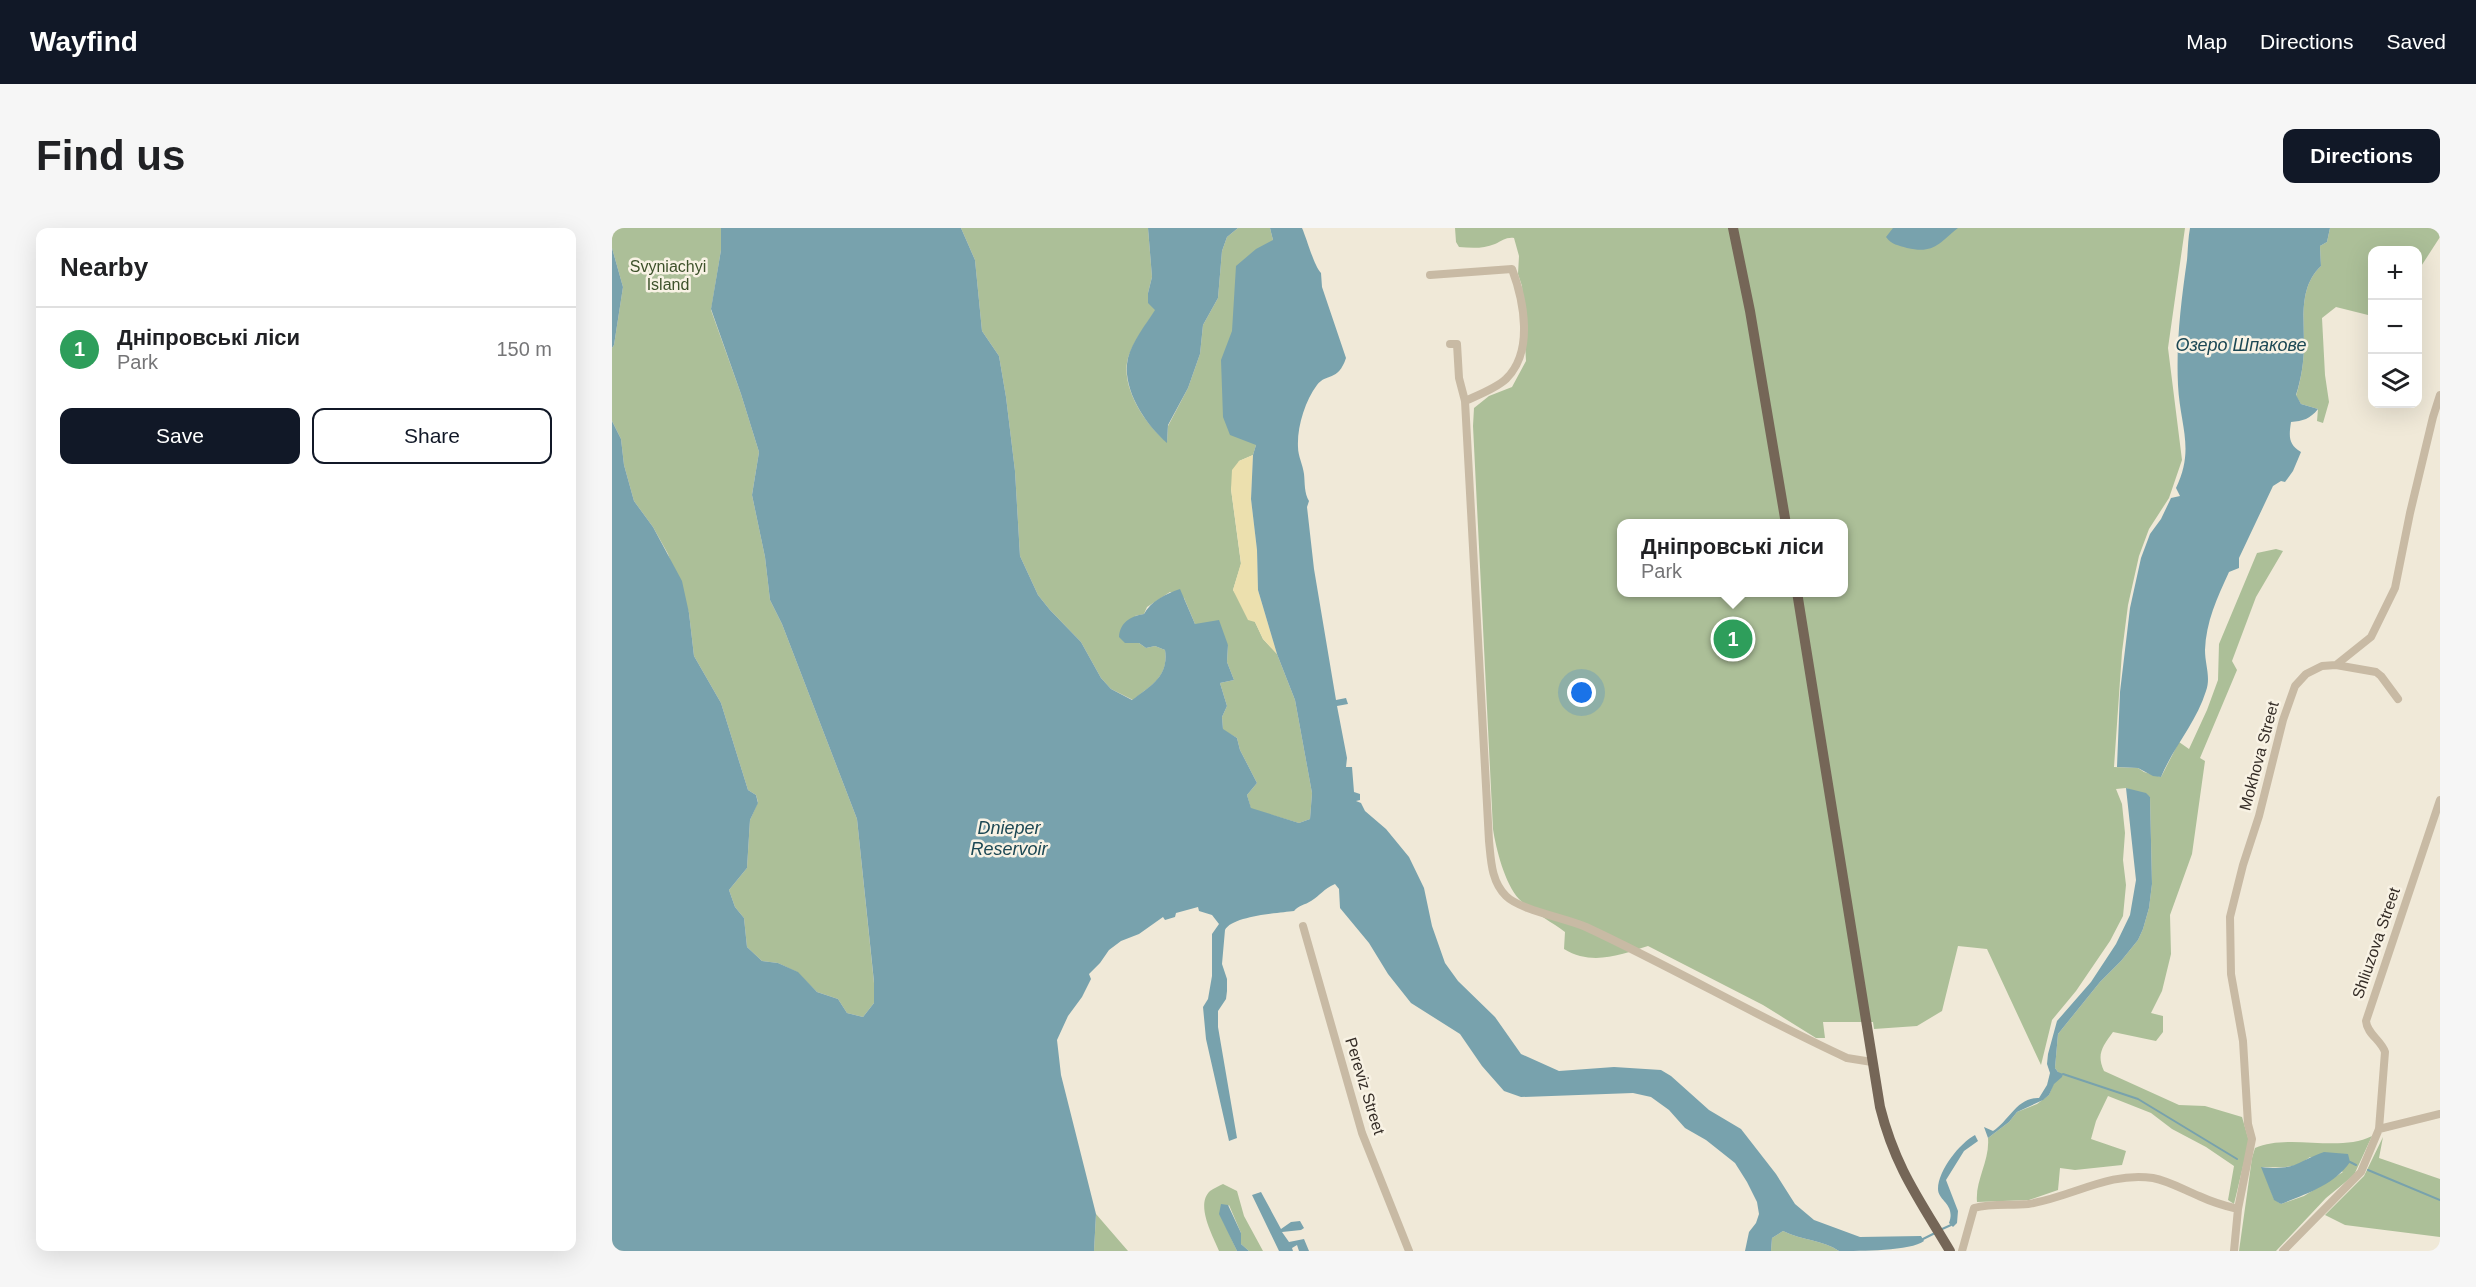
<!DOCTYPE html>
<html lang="en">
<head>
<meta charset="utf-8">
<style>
	:root { --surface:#fff; --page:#f6f6f6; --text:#202124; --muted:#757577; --line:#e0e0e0; --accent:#111827 }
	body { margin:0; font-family:Helvetica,sans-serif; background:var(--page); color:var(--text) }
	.controls { position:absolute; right:18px; top:18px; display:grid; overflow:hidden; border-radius:12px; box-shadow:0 6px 24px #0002 }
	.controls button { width:54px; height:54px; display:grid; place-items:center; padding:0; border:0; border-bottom:2px solid var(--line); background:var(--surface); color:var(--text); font:30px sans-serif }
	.you { position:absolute; left:970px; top:465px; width:21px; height:21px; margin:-15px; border:4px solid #fff; border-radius:50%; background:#1a73e8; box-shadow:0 0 0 9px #1a73e833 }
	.badge { display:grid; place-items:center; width:39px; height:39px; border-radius:50%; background:var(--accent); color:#fff; font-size:20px; font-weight:700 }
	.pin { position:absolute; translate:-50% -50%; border:3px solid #fff; box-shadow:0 2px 6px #0006 }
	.popup { position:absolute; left:1005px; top:291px; width:231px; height:78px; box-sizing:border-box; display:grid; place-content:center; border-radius:12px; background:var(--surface); filter:drop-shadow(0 2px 4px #0005); font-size:20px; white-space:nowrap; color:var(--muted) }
	.popup b { font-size:22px; color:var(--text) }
	.popup::after { content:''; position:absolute; left:50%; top:100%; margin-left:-12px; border:12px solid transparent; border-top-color:var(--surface) }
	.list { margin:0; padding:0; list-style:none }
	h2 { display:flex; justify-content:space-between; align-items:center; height:78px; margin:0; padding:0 24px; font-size:26px }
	h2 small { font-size:20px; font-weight:400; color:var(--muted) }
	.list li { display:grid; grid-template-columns:39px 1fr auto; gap:18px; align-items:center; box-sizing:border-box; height:84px; padding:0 24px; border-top:2px solid var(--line) }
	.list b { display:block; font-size:22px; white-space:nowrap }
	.list p { margin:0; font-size:20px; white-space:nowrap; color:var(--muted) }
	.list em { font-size:20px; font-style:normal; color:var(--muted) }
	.actions { display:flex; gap:12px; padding:18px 24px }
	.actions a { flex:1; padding:14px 0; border:2px solid var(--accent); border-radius:12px; text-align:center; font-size:21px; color:var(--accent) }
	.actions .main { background:var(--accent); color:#fff }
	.icon { flex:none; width:33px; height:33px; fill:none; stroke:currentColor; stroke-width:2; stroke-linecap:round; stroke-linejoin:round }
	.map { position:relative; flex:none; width:1828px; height:1023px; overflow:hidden; border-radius:12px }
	header { display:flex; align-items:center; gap:36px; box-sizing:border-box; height:84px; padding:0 30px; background:var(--accent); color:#fff }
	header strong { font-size:28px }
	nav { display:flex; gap:33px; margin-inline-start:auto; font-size:21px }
	.intro { display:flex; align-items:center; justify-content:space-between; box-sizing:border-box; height:144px; padding:0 36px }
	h1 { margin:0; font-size:42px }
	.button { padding:15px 27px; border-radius:12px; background:var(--accent); color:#fff; font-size:21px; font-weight:700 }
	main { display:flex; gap:36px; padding:0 36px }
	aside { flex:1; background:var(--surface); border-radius:12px; box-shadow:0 6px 24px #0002 }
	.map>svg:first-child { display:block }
	.green { fill:#acbf98; fill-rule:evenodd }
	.sand { fill:#ece0ae }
	.water { fill:#78a2ad }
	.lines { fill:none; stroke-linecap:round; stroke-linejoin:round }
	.stream { stroke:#78a2ad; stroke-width:2 }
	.minor { stroke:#c8baa4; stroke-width:8 }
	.major { stroke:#756657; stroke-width:10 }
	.labels { text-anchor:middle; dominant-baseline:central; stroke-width:5; stroke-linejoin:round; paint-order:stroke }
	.park-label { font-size:16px; fill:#3d512a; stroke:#f8f2e4 }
	.street-label { font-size:16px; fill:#342c26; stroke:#f8f2e4 }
	.water-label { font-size:18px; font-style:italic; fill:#1c4854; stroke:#f8f2e4 }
</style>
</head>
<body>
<header>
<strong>Wayfind</strong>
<nav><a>Map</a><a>Directions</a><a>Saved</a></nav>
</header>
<div class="intro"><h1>Find us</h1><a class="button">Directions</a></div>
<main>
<aside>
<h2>Nearby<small></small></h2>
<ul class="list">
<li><span class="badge" style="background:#2e9e5b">1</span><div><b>Дніпровські ліси</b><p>Park</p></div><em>150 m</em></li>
</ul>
<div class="actions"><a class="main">Save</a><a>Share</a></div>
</aside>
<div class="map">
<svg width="1828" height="1023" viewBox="0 0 1828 1023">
	<rect width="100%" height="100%" fill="#f0e9d8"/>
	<path class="green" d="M0 0H109V22L99 82 129 166 147 224 140 267 153 329 158 372 170 396 245 591 262 755V775L251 789 235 785 226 771 205 764 185 744 166 735 150 733 135 719 132 690 123 679 117 662 135 640 138 592 146 574 144 567 136 562 109 475 82 428 77 385 56 326 41 299 22 273 12 237 9 211 0 193V120L2 117 11 59 0 20Z
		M349 0H536L540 49 536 65 544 82C534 96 523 112 517 127 506 156 533 197 555 214L556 198 576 160 588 126 591 97 606 70 610 23 615 9 626 0H658L661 12 644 217 641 227 627 233 619 261 629 336 621 362 643 394 651 411 665 426 683 472 700 565 698 591 687 595 639 581 635 567 645 555 628 522 625 510 611 502 610 489 615 478 608 455 622 452 615 434 616 417 583 396 572 370 558 364 535 379 532 386 523 388 527 415 534 420 543 418 553 422C557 449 539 457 521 472L499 461 489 450 469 414 438 382 426 367 408 328 403 243 394 169 387 128 370 103 363 32Z
		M843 0H1573L1556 120 1570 232 1557 270 1537 301 1527 328 1516 377 1510 424 1502 539 1526 540 1532 544 1549 549 1567 514 1577 521 1595 482 1606 452 1607 416 1645 325 1664 321 1671 323 1644 369 1620 433 1625 442 1588 530 1593 533 1580 626 1558 687 1559 726 1550 763 1539 785 1551 788V804L1544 813 1501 804C1491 818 1484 826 1492 843L1567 877 1593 878 1630 889 1637 913 1622 976 1616 972 1622 938 1594 919 1560 901 1539 885 1496 868 1484 893 1479 911 1514 923 1510 937 1463 942 1448 940 1446 962 1417 972 1365 974C1363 952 1378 933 1376 910L1397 894 1405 884 1425 876 1437 867 1446 844 1443 840 1446 806 1488 754 1509 733 1526 712 1531 701 1537 680 1540 656 1538 569 1514 560 1504 561 1510 576 1513 605 1511 632 1514 657 1511 688 1498 713 1464 763 1440 792 1429 837 1375 721 1346 718 1330 783 1305 798 1262 801 1261 794H1211L1213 810H1204L1151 777 1036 718C1008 727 980 738 952 721L953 704C938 693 920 684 907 671 893 656 884 621 881 601L861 198 862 180 877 168 900 159 914 133 910 58 906 46 907 28 902 10C894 9 890 13 883 16 871 21 859 20 847 19L844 14ZM1010 296H1232V364H1010Z
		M1718 0H1828V9L1806 43V22H1760V88L1724 79 1710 90 1713 147 1717 174 1711 195 1705 193 1706 181 1689 176 1684 168C1689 152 1692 133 1692 117 1692 89 1687 59 1709 38L1708 18 1715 14Z
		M1760 908 1742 947 1714 970 1664 1023H1627L1640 930 1643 920C1678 905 1726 925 1760 908ZM1698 929 1731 944 1692 968 1669 976 1662 971 1650 939C1668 939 1683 942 1698 929Z
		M1771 909 1767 930 1828 951V1009L1733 997 1713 987 1752 948Z
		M611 956 625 963 632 988 651 1023H637L629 1016V1005L617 977 608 986 625 1023H607C601 1008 583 977 598 963 602 960 607 958 611 956Z
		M484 986 516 1023H482Z
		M1171 1003C1189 1012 1211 1012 1227 1023H1159L1160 1010Z"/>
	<path class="sand" d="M641 227 639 271 645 322 646 362 665 426 651 411 643 394 636 392 621 362 629 335 619 261 620 242 627 233Z"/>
	<path class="water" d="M109 0H349L363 32 370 103 387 128 394 169 403 243 408 328 426 367 438 382 469 414 489 450 499 461 520 472C539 458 557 448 553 422L543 418 534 420 527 415H513L507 409C508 395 518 388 532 386 538 374 555 365 568 361L583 396 607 392 616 417 615 434 622 452 608 455 615 478 610 489 611 501 625 510 628 522 645 555 635 567 639 580 687 595 698 591 700 565 683 472 665 426 646 362 645 322 639 271 641 227 644 217 618 207 611 189 609 132 620 103 624 38 644 21 661 12 658 0H690C695 11 702 38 709 45L710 59 734 130C726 154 714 145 705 157 693 173 685 199 686 219 686 228 691 237 692 246 693 255 692 265 697 273L695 279 702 341 724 472 734 470 736 476 725 478 735 530 734 539H740L742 564 748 566V572L744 573 749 575 753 583 774 601 797 629 812 660 820 698 833 735 846 753 883 789 909 826 947 843 1002 839 1049 842 1059 848 1097 882 1129 901 1164 946 1183 976 1202 992 1248 1009 1309 1008 1312 1013C1299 1023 1248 1023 1227 1023 1211 1012 1189 1012 1171 1003L1160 1010 1159 1023H1133L1137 1004 1144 995 1147 986 1145 974 1135 954 1123 935 1094 912 1073 900 1057 882 1039 869 1021 865 909 869 892 863 870 838 848 806 799 775 776 746 757 715 728 680 727 661 723 656C711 661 709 667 699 673 693 677 687 677 682 683 666 685 620 688 613 702L610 736 615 751V763L614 771 606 783V799L625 910 617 913 594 811 591 779 596 771 600 748V706L607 696 600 687 587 683 586 679 564 685 563 689 553 692 551 689 527 706 509 713 497 722 488 735 477 746 479 751 470 769 456 788 445 812 449 847 484 986 482 1023H0V193L9 211 12 237 22 273 41 299 70 353 77 385 82 428 109 475 136 562 144 567 146 575 138 592 135 640 117 662 123 679 132 690 135 719 150 733 166 735 186 744 205 764 226 771 235 785 251 789 262 775V754L245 591 170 396 158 372 153 329 140 267 147 224 129 166 99 81 109 22Z
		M536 0H626L615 9 610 23 606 70 591 97 588 126 576 160 556 197 555 215C533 196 509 160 516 130 520 114 534 96 543 82L536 75V65L540 49Z
		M1281 0H1346C1326 16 1322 26 1295 20 1286 17 1280 17 1274 9Z
		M1578 0H1718L1715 14 1708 18 1709 38C1687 59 1692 89 1692 117 1692 133 1689 152 1684 167L1689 176 1706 181C1698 191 1691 193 1679 194 1677 208 1676 216 1689 224L1681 243 1673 254 1669 253 1661 258 1627 330V340L1617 344C1605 370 1594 394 1593 422 1593 437 1599 449 1594 463 1584 495 1562 518 1549 549L1541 548 1526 540 1505 539 1508 464 1518 380 1529 330 1538 306 1549 291 1559 270 1568 268 1564 260C1583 221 1568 198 1566 157 1564 115 1569 74 1575 32 1576 21 1576 11 1578 0Z
		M0 20 11 59 2 117 0 120Z
		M1514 560 1534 565 1538 569 1540 656 1537 680 1531 701 1526 712 1509 733 1488 754 1446 806 1443 840 1446 844 1451 846 1450 849 1442 856 1437 867 1431 872 1405 884 1397 894 1376 910 1372 899 1381 903C1397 893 1405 869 1427 870L1435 857 1438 845 1435 836 1436 826 1445 793 1479 754 1504 716 1518 687 1524 652Z
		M1363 907 1366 913 1352 923 1334 952 1346 983 1345 995 1341 999 1337 995C1344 976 1326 973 1326 961 1326 942 1348 915 1363 907Z
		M1712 924 1736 926 1738 934C1722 957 1694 966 1669 976L1662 972 1649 939C1684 943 1684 934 1712 924Z
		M649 964 669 1001 679 994 688 993 692 1000 689 1002 670 1004 677 1014 692 1011 697 1023H687L685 1017 680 1020 681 1023H667L640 967Z
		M609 976 616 977 629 1005V1016L637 1023H625L607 986Z"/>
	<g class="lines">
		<path class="stream" d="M1451 846 1526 871 1625 931
			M1738 934 1744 937
			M1756 942 1828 972
			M1328 1002 1339 997
			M1311 1011 1323 1005"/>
		<path class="minor" d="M818 47 900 41C912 73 922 124 894 151 883 161 866 167 853 173
			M838 116H845L847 150 853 173 877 613C879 632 879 653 894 668 908 682 953 690 974 699 1062 740 1146 789 1235 830L1260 834
			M1724 437 1764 444 1769 448 1786 471
			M691 698 750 905 797 1023
			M1767 901 1828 886
			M1350 1023 1362 980C1380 975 1398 978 1416 976 1458 970 1497 943 1541 950 1557 953 1572 962 1587 968 1600 974 1613 978 1626 981
			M1622 1023 1626 981 1640 911 1636 896 1631 813 1619 746 1618 689 1631 637 1647 588 1671 492 1683 458 1694 446 1710 438 1724 437 1759 409 1783 360 1798 285 1821 189 1828 167
			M1671 1023 1749 944 1767 901 1773 824C1769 812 1755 806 1754 793L1828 572"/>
		<path class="major" d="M1121 0 1138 83 1174 296
			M1185 364 1268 879C1283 939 1307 971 1338 1023"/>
	</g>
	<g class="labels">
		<g class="park-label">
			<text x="56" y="38">Svyniachyi<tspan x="56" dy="18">Island</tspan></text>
		</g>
		<g class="street-label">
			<text transform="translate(1647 528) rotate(-75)">Mokhova Street</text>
			<text transform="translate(1764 715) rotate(-71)">Shliuzova Street</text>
			<text transform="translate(753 858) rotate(73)">Pereviz Street</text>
		</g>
		<g class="water-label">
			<text x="1629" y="117">Озеро Шпакове</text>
			<text x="397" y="600">Dnieper<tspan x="397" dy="21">Reservoir</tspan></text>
		</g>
	</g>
</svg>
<div class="controls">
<button>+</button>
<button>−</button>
<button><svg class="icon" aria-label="layers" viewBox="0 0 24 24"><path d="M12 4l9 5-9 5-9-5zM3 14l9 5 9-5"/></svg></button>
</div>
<div class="you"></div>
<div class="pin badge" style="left:1121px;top:411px;background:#2e9e5b">1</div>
<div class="popup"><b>Дніпровські ліси</b>Park</div>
</div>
</main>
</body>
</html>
